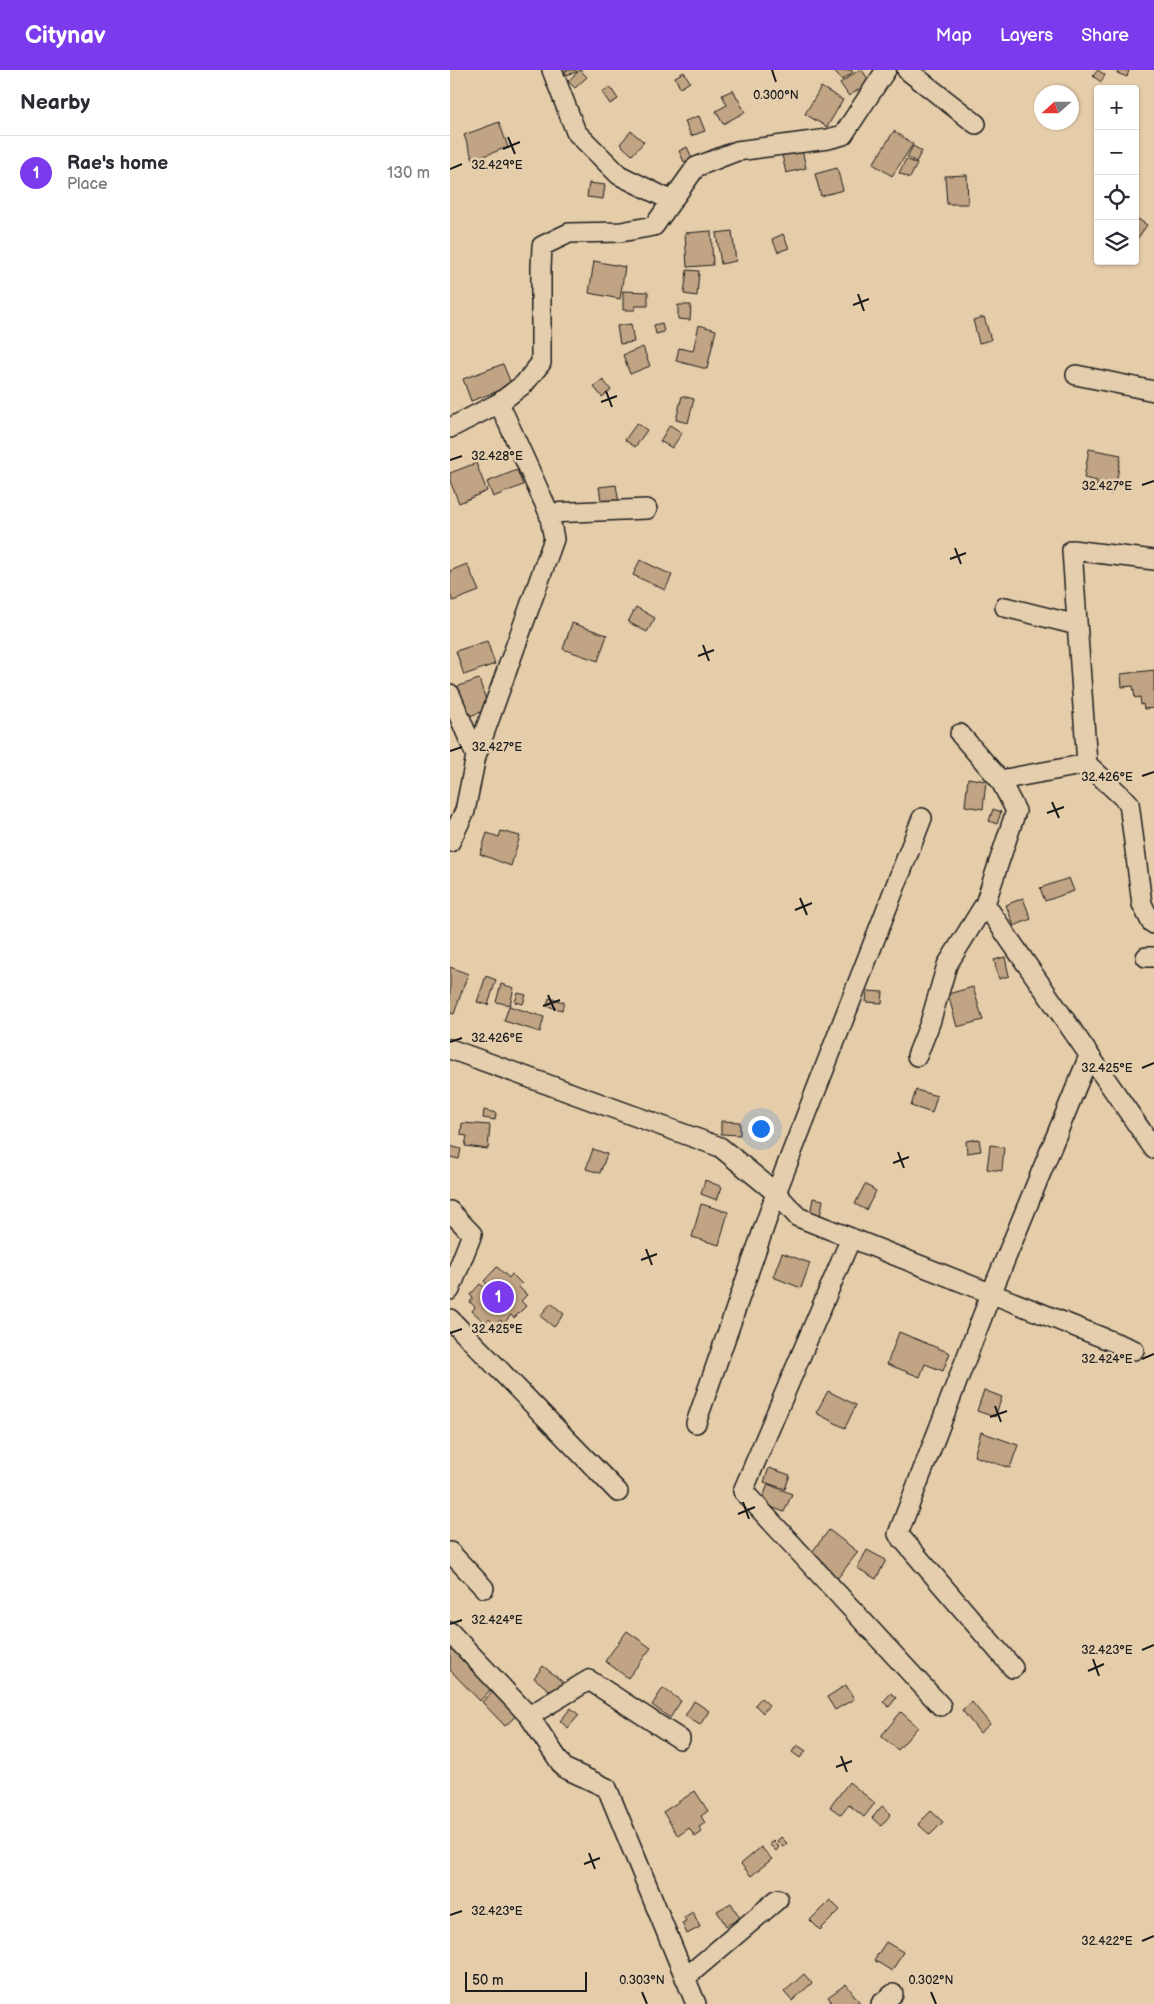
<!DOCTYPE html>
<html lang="en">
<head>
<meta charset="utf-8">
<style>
	:root { --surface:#fff; --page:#f7f7f7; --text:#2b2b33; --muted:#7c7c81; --line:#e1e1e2; --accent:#7c3aed }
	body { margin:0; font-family:"Balsamiq Sans",sans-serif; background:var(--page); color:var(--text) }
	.controls { position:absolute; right:15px; top:15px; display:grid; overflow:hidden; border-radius:5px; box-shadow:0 1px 4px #0004 }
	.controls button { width:45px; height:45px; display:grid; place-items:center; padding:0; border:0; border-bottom:1px solid var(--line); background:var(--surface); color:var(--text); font:25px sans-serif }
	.compass { position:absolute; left:584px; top:15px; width:45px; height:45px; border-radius:50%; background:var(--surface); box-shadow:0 1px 4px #0004; rotate:249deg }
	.scale { position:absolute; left:15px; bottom:12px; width:122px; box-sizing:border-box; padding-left:5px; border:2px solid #1c1c1c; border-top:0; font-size:14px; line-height:18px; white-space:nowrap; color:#1c1c1c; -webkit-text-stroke:4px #e4cead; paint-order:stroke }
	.you { position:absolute; left:310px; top:1058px; width:18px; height:18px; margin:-12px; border:4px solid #fff; border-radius:50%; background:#1a73e8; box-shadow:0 0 0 8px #1a73e833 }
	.badge { display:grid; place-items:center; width:32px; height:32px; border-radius:50%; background:var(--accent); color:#fff; font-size:16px; font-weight:700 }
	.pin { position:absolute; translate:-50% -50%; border:2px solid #fff; box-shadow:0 1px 5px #0006 }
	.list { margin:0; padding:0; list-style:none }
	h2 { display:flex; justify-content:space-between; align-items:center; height:65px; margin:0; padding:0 20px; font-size:21px }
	h2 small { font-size:16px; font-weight:400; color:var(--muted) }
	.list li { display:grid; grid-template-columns:32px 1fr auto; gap:15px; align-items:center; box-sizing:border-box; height:75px; padding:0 20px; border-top:1px solid var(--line) }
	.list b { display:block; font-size:19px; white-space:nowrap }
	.list p { margin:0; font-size:16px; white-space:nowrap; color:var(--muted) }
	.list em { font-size:16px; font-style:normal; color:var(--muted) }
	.icon { flex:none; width:28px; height:28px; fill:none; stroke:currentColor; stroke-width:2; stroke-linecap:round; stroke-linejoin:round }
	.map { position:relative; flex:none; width:704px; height:1934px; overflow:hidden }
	header { display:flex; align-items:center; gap:30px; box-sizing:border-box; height:70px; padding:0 25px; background:var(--accent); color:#fff }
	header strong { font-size:24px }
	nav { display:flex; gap:28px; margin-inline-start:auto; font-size:18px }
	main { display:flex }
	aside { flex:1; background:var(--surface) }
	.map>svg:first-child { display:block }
	.building { fill:#c1a483; stroke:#1c1c1c }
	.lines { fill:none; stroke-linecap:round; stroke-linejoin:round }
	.minor-casing { stroke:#1c1c1c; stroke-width:22 }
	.minor { stroke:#e4cead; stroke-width:19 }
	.ticks { fill:none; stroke:#1c1c1c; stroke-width:2 }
	.ticks-label { font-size:12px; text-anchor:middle; fill:#1c1c1c; stroke:#e4cead; stroke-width:5; stroke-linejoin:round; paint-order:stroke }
</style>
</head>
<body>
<header>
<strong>Citynav</strong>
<nav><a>Map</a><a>Layers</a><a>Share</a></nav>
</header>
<main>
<aside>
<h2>Nearby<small></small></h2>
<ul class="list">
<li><span class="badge">1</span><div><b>Rae's home</b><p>Place</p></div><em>130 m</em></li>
</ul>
</aside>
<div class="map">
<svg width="704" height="1934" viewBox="0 0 704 1934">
	<rect width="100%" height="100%" fill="#e6cdaa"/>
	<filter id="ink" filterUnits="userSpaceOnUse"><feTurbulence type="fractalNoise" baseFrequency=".02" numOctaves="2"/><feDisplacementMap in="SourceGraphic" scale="10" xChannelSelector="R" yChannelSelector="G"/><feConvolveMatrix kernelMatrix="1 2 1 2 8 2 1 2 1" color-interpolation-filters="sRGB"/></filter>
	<g filter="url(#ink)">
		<path class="building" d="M115 0H126L127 2 116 5Z
			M130 0 137 7 125 18 118 11Z
			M384 0H401L403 2 392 10Z
			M409 0H412L420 12 399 26 390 13Z
			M648 0 655 5 651 12 643 6Z
			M669 0H679L677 7 667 3Z
			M234 2 240 12 230 18 225 7Z
			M160 17 168 29 160 34 152 22Z
			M371 17 393 30 377 57 355 44Z
			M283 20 295 42 273 54 266 41 277 35 272 25Z
			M249 46 255 61 241 66 235 51Z
			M49 52 58 77 23 90 14 65Z
			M181 61 194 72 182 85 170 74Z
			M444 61 463 74 442 106 423 94Z
			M463 76 472 81 466 92 457 87Z
			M237 77 242 88 234 92 229 81Z
			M352 80 356 98 336 103 332 85Z
			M456 89 467 94 460 108 449 103Z
			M387 98 393 120 371 126 365 104Z
			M517 105 518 134H497L495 106Z
			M139 113 155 115 153 129 137 127Z
			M685 147 697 155 685 172Z
			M261 161 263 195 237 197 235 163Z
			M282 161 286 191 271 194 266 163Z
			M333 164 339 178 328 182 322 169Z
			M144 191 175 197 170 229 139 223Z
			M237 200 249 201 247 226 234 224Z
			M173 221 198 222V236H185V240H173Z
			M228 235H241L240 250 228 249Z
			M534 247 541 270 529 273 523 250Z
			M212 253 214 262 206 264 204 255Z
			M181 254 184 272 170 274 167 256Z
			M249 255 266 260 257 299 226 291 229 278 243 281Z
			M193 277 200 296 180 304 173 285Z
			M53 294 62 316 21 331 13 309Z
			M153 310 161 320 152 327 144 317Z
			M232 326 244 329 238 353 226 350Z
			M187 353 197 360 185 377 175 370Z
			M220 355 232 363 222 378 210 371Z
			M639 379 671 385 666 414H664L662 424 652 422 653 418 646 417 647 411 634 408Z
			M26 393 37 421 9 433 0 411V403Z
			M67 400 73 415 43 427 37 412Z
			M166 415 169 433 152 436 149 417Z
			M190 490 222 505 215 520 183 505Z
			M17 494 29 521 3 531 0 524V501Z
			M186 537 205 548 197 562 178 552Z
			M122 553 157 565 148 591 113 579Z
			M37 571 45 594 14 605 6 581Z
			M704 600V638L694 639 693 634 691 635 690 627 685 628 683 616 672 617 671 604Z
			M29 609 39 639 17 647 6 617Z
			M518 708 536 711 533 739 515 736Z
			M543 739 551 742 547 754 539 751Z
			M51 761 70 766 61 796 30 784 37 763 49 767Z
			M619 808 624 821 595 831 590 818Z
			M573 828 581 849 564 856 556 835Z
			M555 887 559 906 549 909 544 890Z
			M0 897 18 904 4 944 0 943Z
			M36 906 46 910 38 935 27 932Z
			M51 914 64 918 60 935 46 932Z
			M523 917 533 950 507 957 498 924Z
			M417 921 433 922 432 933 416 932Z
			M68 923 76 925 73 934 65 932Z
			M99 928 114 932 112 940 97 936Z
			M59 936 94 947 90 962 54 951Z
			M466 1020 487 1026 482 1043 461 1036Z
			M34 1040 46 1043 45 1050 33 1048Z
			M271 1051 290 1052V1065L271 1064Z
			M12 1053 40 1055 38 1079 15 1076 17 1066 11 1065Z
			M529 1069 531 1081 517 1083 516 1071Z
			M540 1075 554 1077 552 1101 537 1099Z
			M0 1076 11 1079 9 1089 0 1087Z
			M143 1079 157 1084 150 1103 136 1099Z
			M255 1110 272 1117 267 1130 251 1124Z
			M415 1114 426 1121 416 1140 405 1134Z
			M363 1128 373 1130 370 1147 360 1145Z
			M251 1134 278 1142 269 1175 242 1167Z
			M332 1183 360 1193 351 1218 323 1207Z
			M47 1197 59 1208 62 1204 72 1214 69 1217 77 1225 71 1231 76 1236 64 1248 61 1245 54 1253 50 1250 45 1255 39 1249 35 1253 22 1241 25 1237 20 1232 23 1228 20 1225 30 1214 34 1217 37 1214 34 1211Z
			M101 1233 114 1244 104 1257 90 1246Z
			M449 1262 500 1283 493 1301 475 1294 470 1307 437 1294Z
			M534 1320 552 1327 545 1347 527 1341Z
			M378 1321 406 1335 395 1358 366 1343Z
			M531 1362 568 1375 560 1398 524 1386Z
			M319 1398 340 1405 335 1419 314 1412Z
			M318 1414 342 1424 334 1442 311 1433Z
			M379 1460 408 1482 387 1509 358 1487Z
			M417 1480 436 1490 426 1509 407 1498Z
			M177 1561 201 1578 178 1608 155 1591Z
			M0 1575 42 1618 30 1631 0 1600Z
			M93 1596 114 1613 104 1624 84 1608Z
			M396 1615 404 1629 385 1640 377 1627Z
			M47 1618 69 1643 55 1656 32 1632Z
			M213 1618 231 1631 220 1648 202 1635Z
			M441 1623 446 1628 439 1637 433 1632Z
			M311 1628 319 1635 313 1643 305 1635Z
			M244 1631 259 1641 250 1655 235 1646Z
			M522 1632 540 1654 530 1663 512 1640Z
			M121 1638 129 1645 118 1658 110 1651Z
			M451 1642 468 1657 448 1680 431 1666Z
			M347 1675 356 1681 350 1688 342 1682Z
			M399 1712 425 1733 414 1747 399 1735 391 1745 380 1737Z
			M245 1721 258 1741 251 1746 255 1753 249 1757 252 1762 245 1767 239 1758 228 1766 213 1742Z
			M432 1736 441 1744 431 1756 422 1748Z
			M481 1741 493 1752 480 1765 468 1754Z
			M331 1767 337 1773 333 1777 327 1771Z
			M323 1771 329 1777 326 1781 319 1774Z
			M311 1777 322 1789 301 1806 291 1794Z
			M380 1830 390 1840 370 1860 360 1850Z
			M281 1833 290 1848 276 1856 267 1841Z
			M243 1842 250 1857 237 1864 232 1853 236 1851 234 1847Z
			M436 1872 453 1882 442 1901 424 1890Z
			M354 1904 362 1913 342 1931 334 1922Z
			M396 1914 410 1933 383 1934 378 1927Z"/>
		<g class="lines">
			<defs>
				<path id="minor" d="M102 0 126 62 169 105 222 131
					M457 0 526 54
					M626 305 704 321
					M0 358 49 333 74 314 91 293V198L92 176 119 163 171 162 204 156 246 97 287 81 378 69 393 65 436 0
					M99 443 197 439
					M704 490 622 480 637 694 679 733 692 834 701 852 704 854
					M555 537 627 555
					M0 624 26 686
					M550 710 637 694
					M0 772 15 741 26 686 104 469 99 443 49 333
					M535 834 704 1079
					M696 887H704
					M0 979 270 1077 326 1123 348 1147 684 1280
					M467 986 480 953 497 895 535 834 566 741 550 710 510 664
					M0 1141 22 1164 0 1220
					M401 1168 293 1421 491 1636
					M0 1249 168 1422
					M246 1353 326 1123 472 748
					M0 1482 34 1518
					M0 1562 79 1646 114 1698 157 1718 246 1934
					M563 1598 448 1464 541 1224 639 986
					M79 1646 139 1610 230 1669
					M235 1908 328 1829
					M431 1934 443 1924"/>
			</defs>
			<use href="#minor" class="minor-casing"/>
			<use href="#minor" class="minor"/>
		</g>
	</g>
	<path class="ticks" d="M322 0 326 12M58 67 65 84M53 79 70 72M0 99 12 94M408 224 414 241M403 235 419 229M156 321 162 337M151 332 167 326M0 390 12 386M692 415 704 411M505 478 511 494M500 489 516 483M253 575 259 591M248 586 264 580M0 681 12 677M692 706 704 702M602 732 609 748M597 743 614 737M350 828 357 845M345 840 362 833M98 925 105 941M93 936 110 930M0 972 12 968M692 998 704 993M448 1082 454 1098M443 1093 459 1087M196 1179 202 1195M191 1190 207 1184M0 1263 12 1259M692 1289 704 1284M545 1336 551 1352M540 1347 557 1341M293 1432 299 1449M288 1444 305 1437M0 1554 12 1550M692 1580 704 1575M643 1589 649 1606M638 1601 654 1594M391 1686 397 1702M386 1697 402 1691M139 1783 145 1799M134 1794 150 1788M0 1845 12 1841M692 1871 704 1866M192 1922 197 1934M481 1922 486 1934"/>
	<g class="ticks-label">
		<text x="326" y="29">0.300°N</text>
		<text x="47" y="99">32.429°E</text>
		<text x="47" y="390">32.428°E</text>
		<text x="657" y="420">32.427°E</text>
		<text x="47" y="681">32.427°E</text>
		<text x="657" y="711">32.426°E</text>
		<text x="47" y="972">32.426°E</text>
		<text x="657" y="1002">32.425°E</text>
		<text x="47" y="1263">32.425°E</text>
		<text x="657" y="1293">32.424°E</text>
		<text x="47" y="1554">32.424°E</text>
		<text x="657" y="1584">32.423°E</text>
		<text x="47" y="1845">32.423°E</text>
		<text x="657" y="1875">32.422°E</text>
		<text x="192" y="1914">0.303°N</text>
		<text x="481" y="1914">0.302°N</text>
	</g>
</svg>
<div class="controls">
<button>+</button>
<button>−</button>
<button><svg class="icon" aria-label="locate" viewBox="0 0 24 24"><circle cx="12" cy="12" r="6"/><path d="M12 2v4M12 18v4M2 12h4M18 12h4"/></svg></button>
<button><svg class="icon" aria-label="layers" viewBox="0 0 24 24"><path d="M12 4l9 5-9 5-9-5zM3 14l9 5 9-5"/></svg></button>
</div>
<svg class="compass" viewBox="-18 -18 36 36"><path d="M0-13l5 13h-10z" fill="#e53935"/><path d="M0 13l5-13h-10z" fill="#7c7c81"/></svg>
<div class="scale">50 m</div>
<div class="you"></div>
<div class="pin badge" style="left:48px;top:1227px">1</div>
</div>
</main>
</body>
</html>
